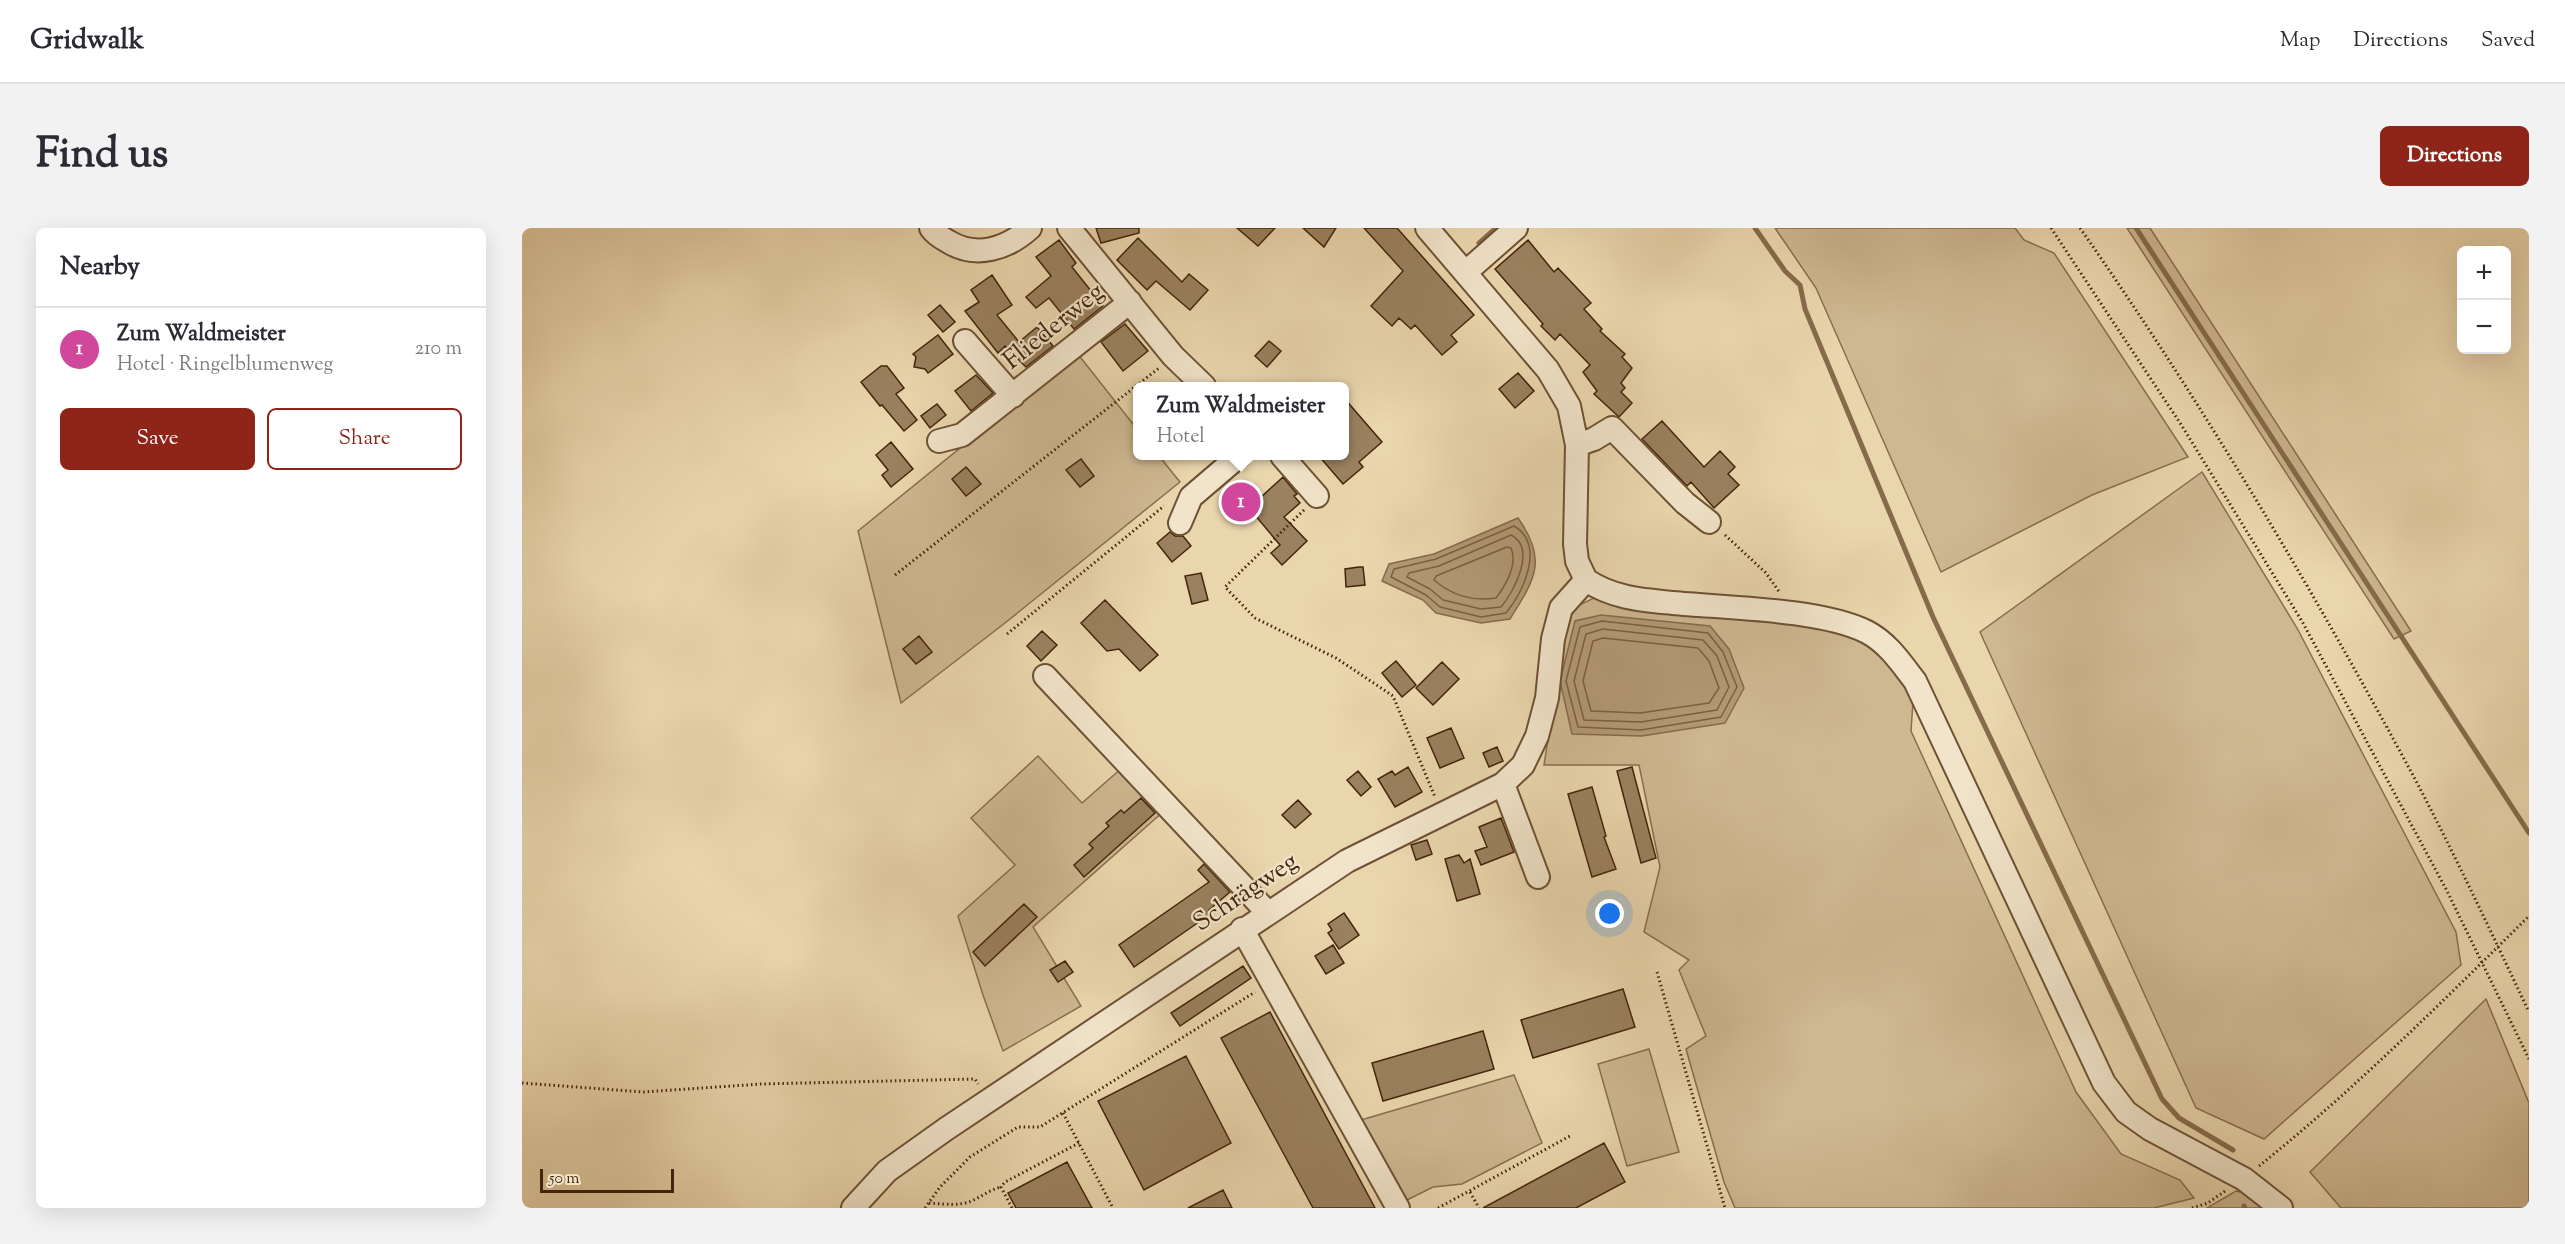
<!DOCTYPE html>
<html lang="en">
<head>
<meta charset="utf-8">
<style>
	:root { --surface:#fff; --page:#f2f2f3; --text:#2b2b33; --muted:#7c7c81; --line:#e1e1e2; --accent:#8f2418 }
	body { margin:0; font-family:"Sorts Mill Goudy",serif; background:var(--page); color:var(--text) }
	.controls { position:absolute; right:18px; top:18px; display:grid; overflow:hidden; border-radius:9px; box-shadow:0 6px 24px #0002 }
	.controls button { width:54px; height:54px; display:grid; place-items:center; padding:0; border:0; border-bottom:2px solid var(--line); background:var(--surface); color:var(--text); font:30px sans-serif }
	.scale { position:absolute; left:18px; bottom:15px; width:134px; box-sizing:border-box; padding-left:6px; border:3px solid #44250b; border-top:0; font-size:16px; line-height:21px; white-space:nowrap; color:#44250b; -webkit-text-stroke:4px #f1e4ca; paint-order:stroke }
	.you { position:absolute; left:1088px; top:686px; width:21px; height:21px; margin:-15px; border:4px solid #fff; border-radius:50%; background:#1a73e8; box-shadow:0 0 0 9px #1a73e833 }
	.badge { display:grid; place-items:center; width:39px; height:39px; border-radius:50%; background:var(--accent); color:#fff; font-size:20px; font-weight:700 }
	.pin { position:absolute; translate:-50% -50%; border:3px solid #fff; box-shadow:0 2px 6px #0006 }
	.popup { position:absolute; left:611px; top:154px; width:216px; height:78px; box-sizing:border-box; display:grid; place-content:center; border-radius:9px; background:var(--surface); filter:drop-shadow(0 2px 4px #0005); font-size:20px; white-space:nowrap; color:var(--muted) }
	.popup b { font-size:22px; color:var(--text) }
	.popup::after { content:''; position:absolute; left:50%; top:100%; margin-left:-12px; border:12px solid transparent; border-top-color:var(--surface) }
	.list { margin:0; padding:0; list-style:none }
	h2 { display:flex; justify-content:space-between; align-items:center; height:78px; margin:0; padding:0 24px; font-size:26px }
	h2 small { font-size:20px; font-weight:400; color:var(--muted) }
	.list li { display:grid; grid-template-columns:39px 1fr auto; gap:18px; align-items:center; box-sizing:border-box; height:84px; padding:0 24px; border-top:2px solid var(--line) }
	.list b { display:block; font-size:22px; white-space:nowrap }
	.list p { margin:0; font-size:20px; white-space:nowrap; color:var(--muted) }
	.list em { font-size:20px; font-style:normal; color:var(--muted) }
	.actions { display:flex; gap:12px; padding:18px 24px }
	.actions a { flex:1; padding:14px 0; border:2px solid var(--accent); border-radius:9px; text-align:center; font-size:21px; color:var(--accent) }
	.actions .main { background:var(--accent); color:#fff }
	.map { position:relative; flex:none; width:2007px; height:980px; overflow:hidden; border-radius:9px }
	header { display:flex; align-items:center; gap:36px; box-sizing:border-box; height:84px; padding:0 30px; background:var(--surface); border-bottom:2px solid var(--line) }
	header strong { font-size:28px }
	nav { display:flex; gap:33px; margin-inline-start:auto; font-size:21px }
	.intro { display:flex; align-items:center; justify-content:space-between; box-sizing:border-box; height:144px; padding:0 36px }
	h1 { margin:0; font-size:42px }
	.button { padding:15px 27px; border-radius:9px; background:var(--accent); color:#fff; font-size:21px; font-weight:700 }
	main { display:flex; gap:36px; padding:0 36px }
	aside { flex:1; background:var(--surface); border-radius:9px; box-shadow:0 6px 24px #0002 }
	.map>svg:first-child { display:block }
	.green { fill:#ceb891; stroke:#896e4e; stroke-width:1.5 }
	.water { fill:#b29a76; stroke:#866b4b; stroke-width:1.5 }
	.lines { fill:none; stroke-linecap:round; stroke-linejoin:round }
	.shore { stroke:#7b6040; stroke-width:1.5 }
	.stream { stroke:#866b4b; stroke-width:5 }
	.building { fill:#9a815f; stroke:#44250b; stroke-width:1.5 }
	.minor-casing { stroke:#6e5134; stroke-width:26 }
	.path { stroke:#44250b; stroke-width:3; stroke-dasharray:1.5 3; stroke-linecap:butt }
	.minor { stroke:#f1e4ca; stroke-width:22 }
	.labels { text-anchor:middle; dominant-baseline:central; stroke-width:4.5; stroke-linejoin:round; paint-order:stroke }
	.street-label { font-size:26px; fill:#44250b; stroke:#f1e4ca }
</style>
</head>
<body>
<header>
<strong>Gridwalk</strong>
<nav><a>Map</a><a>Directions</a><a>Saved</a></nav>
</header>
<div class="intro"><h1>Find us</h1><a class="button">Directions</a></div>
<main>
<aside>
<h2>Nearby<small></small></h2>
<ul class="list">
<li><span class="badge" style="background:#d1479c">1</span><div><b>Zum Waldmeister</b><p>Hotel · Ringelblumenweg</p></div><em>210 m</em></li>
</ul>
<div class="actions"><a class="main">Save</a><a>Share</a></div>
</aside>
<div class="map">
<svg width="2007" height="980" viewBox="0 0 2007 980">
	<rect width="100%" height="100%" fill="#ead6ad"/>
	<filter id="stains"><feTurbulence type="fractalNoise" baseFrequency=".00333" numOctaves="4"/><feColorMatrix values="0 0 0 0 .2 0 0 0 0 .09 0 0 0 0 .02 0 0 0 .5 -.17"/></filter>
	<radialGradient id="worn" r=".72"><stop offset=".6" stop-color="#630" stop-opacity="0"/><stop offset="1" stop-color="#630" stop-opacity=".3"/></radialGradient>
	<path class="green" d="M1253 0H1493L1502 12 1532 25 1666 229 1570 267 1419 344 1294 60Z
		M1605 0H1628L1889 403 1872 411Z
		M555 125 615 201 616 228H637L658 254 483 395 379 475 336 303Z
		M1680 244 1775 400 1934 704 1939 737 1742 911 1674 880 1458 404Z
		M1072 370 1093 376 1261 395 1330 406 1360 426 1378 449 1391 474 1389 503 1554 864 1599 926 1658 952 1672 970 1632 980H1213L1202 954 1164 821 1184 808 1157 742 1167 732 1122 704 1138 639 1117 537H1022L1045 389 1055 378Z
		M516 528 560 575 601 539 642 583 511 699 559 778 481 823 461 767 436 688 493 637 449 590Z
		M1964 771 2007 875V980H1819L1788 944Z
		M1127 821 1157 924 1105 938 1076 836Z
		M992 847 1020 915 940 956 911 959 883 973 839 892Z
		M1714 963 1725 966 1746 980H1685Z"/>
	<path class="water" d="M996 290C1026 332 1013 351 988 391L959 395 914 385 901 372 860 353 867 336 912 326Z
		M1079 387 1188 398 1207 421 1222 460 1203 495 1120 508 1050 506 1038 453 1053 393Z"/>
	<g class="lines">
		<path class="shore" d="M992 298C1024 317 1001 364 984 385L959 389 918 379 904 367 869 349 872 341 914 331Z
			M989 307C1015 320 992 364 979 379L959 381 921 372 908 361 885 349 887 345 917 338Z
			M985 319 989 320C996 336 984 357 974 370 951 374 929 367 912 352L914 348Z
			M1080 393 1186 405 1201 424 1215 459 1199 489 1119 502 1056 499 1044 453 1058 399Z
			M1081 401 1181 412 1195 428 1207 459 1195 482 1119 494 1062 492 1052 453 1064 406Z
			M1081 410 1176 420 1187 433 1197 460 1187 475 1118 485 1069 483 1061 453 1071 413Z"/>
		<path class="stream" d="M1233 0 1263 43 1278 57 1283 81 1411 389 1640 871 1657 890 1711 922
			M1614 0 2007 605
			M957 15 974 0
			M1722 978 1723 980"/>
	</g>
	<path class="building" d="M574 0H617V5L579 15Z
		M715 0H753L736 18Z
		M781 0H814L802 19Z
		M842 0H875L952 87 929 107 935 114 920 127 893 97 889 101 877 90 870 98 849 78 881 43Z
		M616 10 660 54 667 46 686 62 668 82 634 53 625 62 595 32Z
		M537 12 554 35 550 39 581 78 552 101 527 70 514 80 504 69 529 48 514 29Z
		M1006 12 1032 44 1036 40 1069 75 1062 81 1080 101 1078 103 1103 126 1100 129 1110 140 1099 155 1103 160 1099 164 1110 175 1097 189 1072 166 1075 163 1061 144 1068 137 1038 106 1033 112 1019 98 1021 96 973 41Z
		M470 47 490 77 475 87 497 114 515 99 531 118 504 139 483 118 476 125 443 83 457 74 449 62Z
		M418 77 433 94 421 104 406 87Z
		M603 96 626 123 601 143 579 114Z
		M416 107 431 126 406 145 403 141 392 139 394 129 391 126Z
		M747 113 759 123 745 139 733 128Z
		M359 138H365L382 160 374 166 395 192 382 203 360 177 358 178 339 154Z
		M996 145 1012 163 993 180 977 161Z
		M454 147 471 165 449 183 433 163Z
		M822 170 860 214 837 234 841 239 821 256 797 228H822Z
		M415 176 424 187 408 200 399 188Z
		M1140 193 1182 239 1198 223 1213 239 1206 246 1217 257 1192 280 1169 254 1165 258 1120 211Z
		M369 214 391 241 369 259 360 247 366 242 354 227Z
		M559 231 572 248 558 259 544 242Z
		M444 239 459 256 444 268 430 251Z
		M761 249 775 266 772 268 778 275 762 289 785 313 760 337 749 325 758 317 727 280Z
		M648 304 653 308H661L669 318 650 334 635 315Z
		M837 339H841L843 357 824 359 823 341Z
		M679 345 686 372 670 376 663 348Z
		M583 372 636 427 618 443 597 421 585 423 559 395Z
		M520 403 535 417 519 433 505 418Z
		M397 408 410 424 394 436 381 421Z
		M874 433 894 457 880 469 860 445Z
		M920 434 937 451 911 477 894 460Z
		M929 500 942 530 918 540 905 510Z
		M975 519 981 533 967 539 961 525Z
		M886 539 900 564 873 579 856 551 870 543 873 547Z
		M1110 539 1134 630 1119 635 1095 543Z
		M836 543 849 559 839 568 825 552Z
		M1070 559 1084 608 1082 609 1094 641 1070 649 1046 566Z
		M619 570 633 585 562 649 552 637 571 620 567 616 587 598 584 595 599 582 602 585Z
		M776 572 789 586 773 600 760 587Z
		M979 590 992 624 959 637 953 623 965 619 957 599Z
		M905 612 910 626 894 632 889 617Z
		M937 627 942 635 948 631 958 666 935 673 923 631Z
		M682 636 708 664 687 682 690 685 612 739 597 717 687 654 676 642Z
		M502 676 515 689 463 738 451 724Z
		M822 685 837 707 817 721 806 705 810 702 806 696Z
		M811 717 822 735 804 746 793 728Z
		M543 733 551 744 536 754 528 742Z
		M721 738 729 750 658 798 649 785Z
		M1101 761 1113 799 1011 830 999 792Z
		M748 784 853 980H791L699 810Z
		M961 803 972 841 861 873 850 835Z
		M664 828 709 915 622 962 576 873Z
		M1082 915 1103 954 1054 980H961Z
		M545 934 570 980H494L486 965Z
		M701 962 710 980H666Z"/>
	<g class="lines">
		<defs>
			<path id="minor" d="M409 0C414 7 420 10 427 14 455 31 486 20 508 0
				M547 0 651 128 682 158
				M905 0 1026 142 1047 178 1055 217 1053 316 1055 333 1064 352
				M944 44 994 0
				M443 113 491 168
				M417 213 440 207 608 74
				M1055 217 1072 211 1090 200 1163 275 1187 294
				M760 228 795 268
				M658 295 669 269 717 228
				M1064 352C1091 370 1119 372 1151 375 1204 380 1299 381 1345 404 1366 415 1379 435 1393 453L1582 855 1604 884 1628 901 1722 951 1759 980
				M523 448 746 685
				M981 556 1016 649
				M720 701 876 980
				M331 980 365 943 424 901 825 633 981 556 1001 537 1015 508 1025 470 1031 411 1039 380 1064 352"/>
		</defs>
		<use href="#minor" class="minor-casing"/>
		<path class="path" d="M1529 0 1660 198 1781 395 1925 663 2007 831
			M1558 0C1681 176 1791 362 1893 551 1933 627 1970 706 2007 784
			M782 282 703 359 733 390 814 430 871 468 913 569
			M1203 307 1244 345 1258 365
			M373 347 637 140
			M485 406 642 278
			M1135 744 1203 980
			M0 855 121 864 239 856 453 851 456 856
			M541 885 591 980
			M1737 938C1833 861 1920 774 2007 688
			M948 964 957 980
			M407 975C420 976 434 978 447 974 458 970 467 962 479 959
			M403 980 418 959 448 929 496 899H518L733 764
			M490 980 479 959 483 954 557 915
			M916 980 1048 908
			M1670 980 1686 975 1703 963"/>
		<use href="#minor" class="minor"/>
	</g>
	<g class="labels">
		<g class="street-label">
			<text transform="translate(532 99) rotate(-39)">Fliederweg</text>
			<text transform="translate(724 665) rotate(-34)">Schrägweg</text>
		</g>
	</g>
	<rect width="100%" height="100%" filter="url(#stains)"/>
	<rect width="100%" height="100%" fill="url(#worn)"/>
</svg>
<div class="controls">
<button>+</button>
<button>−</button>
</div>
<div class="scale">50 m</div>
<div class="you"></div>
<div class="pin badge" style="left:719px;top:274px;background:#d1479c">1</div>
<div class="popup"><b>Zum Waldmeister</b>Hotel</div>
</div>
</main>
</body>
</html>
